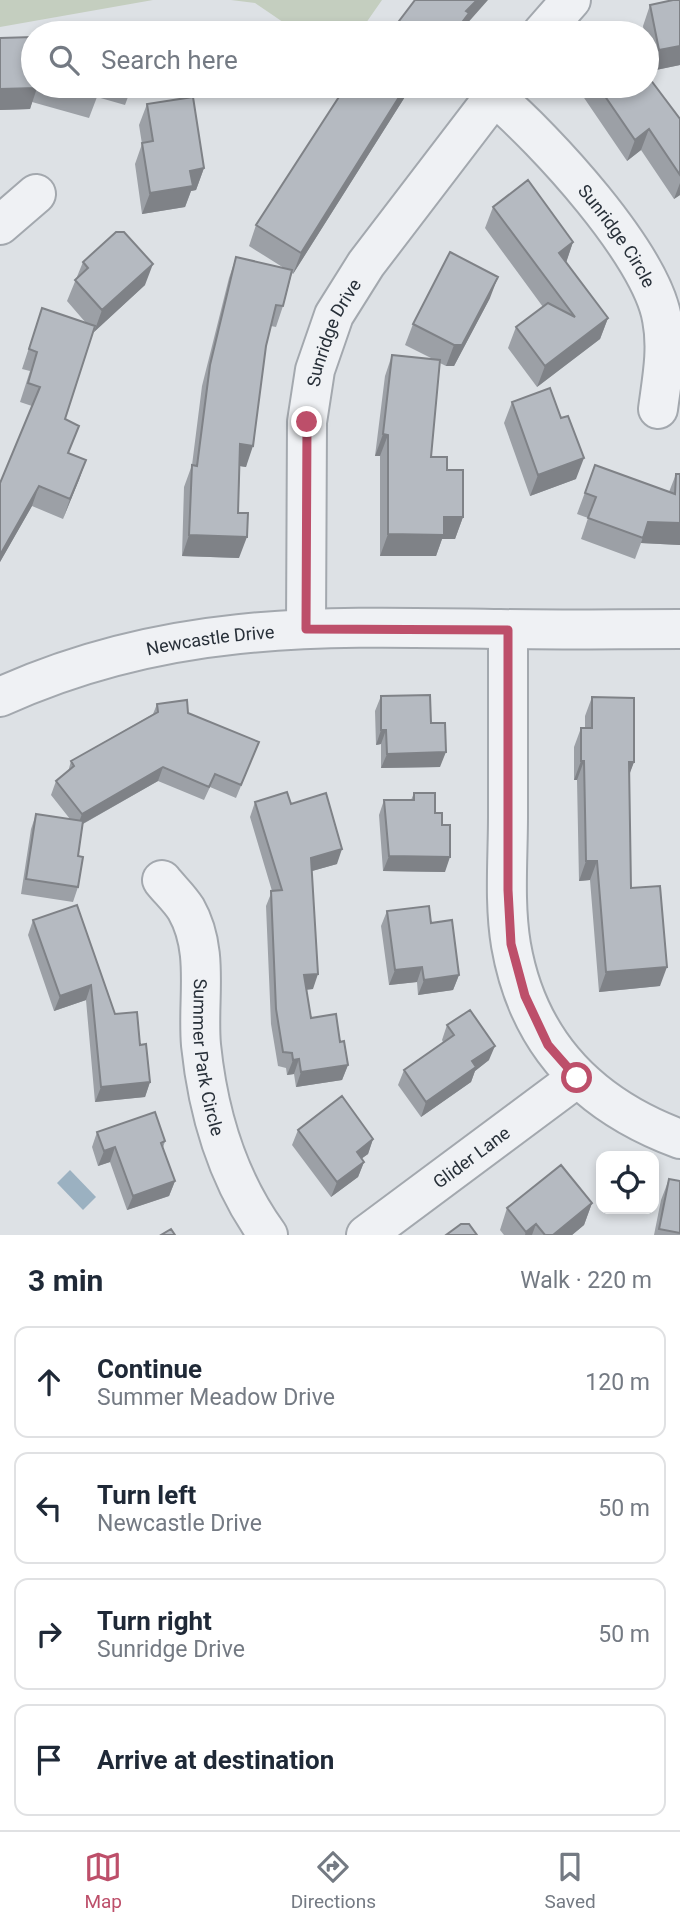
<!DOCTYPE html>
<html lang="en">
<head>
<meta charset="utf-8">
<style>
	:root { --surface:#fff; --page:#f2f2f3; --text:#1f2937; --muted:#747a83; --line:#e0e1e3; --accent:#bd4f6a }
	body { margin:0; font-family:Roboto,sans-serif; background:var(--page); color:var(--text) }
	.controls { position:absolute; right:21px; bottom:21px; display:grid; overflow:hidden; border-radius:14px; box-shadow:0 4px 10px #0003 }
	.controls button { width:63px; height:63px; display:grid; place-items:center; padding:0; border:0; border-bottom:2px solid var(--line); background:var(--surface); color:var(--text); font:35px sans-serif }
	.stop { position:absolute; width:21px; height:21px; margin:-16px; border:5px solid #bd4f6a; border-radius:50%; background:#fff }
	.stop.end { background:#bd4f6a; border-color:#fff; box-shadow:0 2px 7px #0008 }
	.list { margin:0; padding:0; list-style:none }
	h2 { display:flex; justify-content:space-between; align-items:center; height:91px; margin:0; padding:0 28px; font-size:30px }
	h2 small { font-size:23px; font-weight:400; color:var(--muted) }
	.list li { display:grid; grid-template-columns:46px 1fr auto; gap:21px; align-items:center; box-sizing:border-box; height:112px; margin:0 14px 14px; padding:0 14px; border:2px solid var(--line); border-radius:14px }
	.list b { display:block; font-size:26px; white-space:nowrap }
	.list p { margin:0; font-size:23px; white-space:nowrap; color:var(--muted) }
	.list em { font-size:23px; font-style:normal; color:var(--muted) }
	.icon { flex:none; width:38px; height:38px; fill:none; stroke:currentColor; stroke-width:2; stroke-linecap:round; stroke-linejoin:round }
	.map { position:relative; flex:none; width:680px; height:1235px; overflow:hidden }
	.search { position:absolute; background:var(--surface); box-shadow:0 4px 10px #0003; left:21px; right:21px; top:21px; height:77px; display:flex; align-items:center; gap:18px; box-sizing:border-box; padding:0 24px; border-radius:38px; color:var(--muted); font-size:26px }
	.sheet { height:595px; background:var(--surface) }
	nav { display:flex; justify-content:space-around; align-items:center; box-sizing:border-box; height:98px; border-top:2px solid var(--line); background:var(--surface); font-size:19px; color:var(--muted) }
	nav a { display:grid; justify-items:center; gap:4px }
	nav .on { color:var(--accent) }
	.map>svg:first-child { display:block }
	.green { fill:#c4cebf }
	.water { fill:#9bb1c1 }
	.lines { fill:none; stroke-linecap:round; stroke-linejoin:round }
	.minor-casing { stroke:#a3a8ae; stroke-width:42 }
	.minor { stroke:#eff1f4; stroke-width:38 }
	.wall { fill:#9ca0a6 }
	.shaded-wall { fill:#7f8287 }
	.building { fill:#b5bac1; stroke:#7f8287; stroke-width:2 }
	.route { stroke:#bd4f6a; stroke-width:9 }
	.labels { text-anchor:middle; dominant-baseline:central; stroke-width:5; stroke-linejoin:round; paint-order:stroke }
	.street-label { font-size:18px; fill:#283039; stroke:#eceff3 }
</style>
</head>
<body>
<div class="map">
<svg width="680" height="1235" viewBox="0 0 680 1235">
	<rect width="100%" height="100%" fill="#dde1e5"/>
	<path class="green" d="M0 0H153L0 27Z
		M231 0H382L359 33H299L255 3Z"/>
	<path class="water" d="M70 1170 96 1197 83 1210 57 1183Z"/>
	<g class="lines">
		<defs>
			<g id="minor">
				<path d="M542 33 571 0"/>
				<path id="s1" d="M494 96C545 139 651 254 662 319 668 349 662 379 658 409"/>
				<path d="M0 225 36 194"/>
				<path id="s2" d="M306 629 307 422 315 370 334 315 366 264 502 86"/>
				<path d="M508 630C508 692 508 754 508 817 508 858 504 903 511 945 528 1043 588 1105 680 1139"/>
				<path id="s3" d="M0 697C167 621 321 626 500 629 560 630 620 629 680 629"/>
				<path id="s4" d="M162 880C169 889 179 898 186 909 210 951 197 999 201 1045 208 1113 228 1180 268 1235"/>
				<path id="s5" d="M366 1235 577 1078"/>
			</g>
		</defs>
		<use href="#minor" class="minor-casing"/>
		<use href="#minor" class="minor"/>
	</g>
	<path class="wall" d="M680 0V65L651 71 647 47V33H644L643 26 650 5Z
		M0 38 33 86H132L125 105 97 97 89 118 32 102 30 109 0 110Z
		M370 86H422L414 96 408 92 293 274 292 273 283 306 276 327 271 326 266 346 246 467 240 466 238 513 239 558 182 556 184 487 192 465 202 386 229 278 236 257 284 268 249 246 256 225 365 94Z
		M579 86H647L680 119V195L674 199 641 150 627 161 578 89Z
		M147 104 204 168 196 190 191 191 185 207 142 214 135 164 142 144 139 125Z
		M493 207 573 242 566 262 608 318 600 339 537 387 508 348 516 327 543 307 485 228Z
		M83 262 145 285 94 332 93 331 65 419 69 453 86 460 63 519 32 506 0 562V483L32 406 20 402 30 371 22 369 42 308 86 323 67 301Z
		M490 298 454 366H446L440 363 431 457 447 470 463 517 455 539H442L436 556H380V456H375L385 376 392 355 433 359 405 345 413 324Z
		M512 402 576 479 530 496 504 423Z
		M595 465 669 492 676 474 680 545 641 543 635 559 581 539 588 518 577 514Z
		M381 696 431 723 440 767 381 768V744L376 745 375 711Z
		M592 697 634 762 629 774 631 888 660 986 599 992 590 880 579 881 577 780H574V747L581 728H585V716Z
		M157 704 188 713 259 742 236 798 210 787 204 800 158 781 83 824 78 856V887L73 902 21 894 31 829 36 814 70 819 51 795 56 781 68 772 71 761 153 714Z
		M414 793 435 813 442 825 445 872 383 871 379 815 384 800H411Z
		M255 802 291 804 337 864 312 871 313 989 306 990 311 1018 340 1042 348 1065 342 1080 296 1087 294 1074 287 1075 286 1068 278 1066 271 1024 266 906 272 891 250 817Z
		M77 905 115 1014 140 1045 150 1082 145 1097 95 1102 86 1000 54 1011 28 935 33 920Z
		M387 911 431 923 459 975 453 990 418 995 417 982 389 985 381 926Z
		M447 1025 489 1060 475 1071 471 1082 421 1117 398 1085 404 1070 443 1042 442 1040Z
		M298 1130 373 1139 368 1154 361 1159 364 1162 358 1177 331 1197 292 1145Z
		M97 1132 165 1141 163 1148 175 1181 169 1196 127 1210 110 1162 98 1166 92 1147Z
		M669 1179 680 1181V1235H654L661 1200Z
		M592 1203 584 1225 572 1235H504L500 1230 507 1208Z"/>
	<path class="shaded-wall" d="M477 0H488L465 26 462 33H454L466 11Z
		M680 46V65L651 71 659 50Z
		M406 86H410L408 92 293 274 301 253Z
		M417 86H422L414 96Z
		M37 88 30 109 0 110V89Z
		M649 129 641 150 627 161 635 140Z
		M204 168 196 190 191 191 185 207 142 214 150 193 190 171Z
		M680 183V195L674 199Z
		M573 242 566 263 559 253Z
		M153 264 145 285 94 332 102 310Z
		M498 277 490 298 454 366H446L454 345Z
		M608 318 600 339 537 387 545 366Z
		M383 434 388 435 380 456H375Z
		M240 444 253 446 246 467 233 465Z
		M584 458 576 479 530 496 538 475Z
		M86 460 79 480 63 519 70 499Z
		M39 486 32 506 0 562V555Z
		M444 517H463L455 539H442L436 556H380L388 534Z
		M648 522 680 523V545L641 543Z
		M189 535 247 537 239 558 182 556Z
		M381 730H386L381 744 376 745Z
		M446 752 440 767 381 768 387 754Z
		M581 761H584L577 780H574Z
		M629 762H634L627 781Z
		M163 767 158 781 77 827 82 814Z
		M342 849 337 864 305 873 311 858Z
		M389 856 450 857 445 872 383 871Z
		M586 861H597L590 880 579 881Z
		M422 967 417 982 389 985 395 970Z
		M667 967 660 986 599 992 606 972Z
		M318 974 313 989 299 990 304 975Z
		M459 975 453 990 418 995 424 980Z
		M91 985 86 1000 54 1011 60 996Z
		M495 1046 489 1060 475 1071 471 1082 421 1117 426 1102 472 1061Z
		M299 1059 294 1074 287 1075 293 1060Z
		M348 1065 342 1080 296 1087 301 1072Z
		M150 1082 145 1097 95 1102 101 1087Z
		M373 1139 368 1154 351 1166 357 1152Z
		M115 1147 110 1162 98 1166 104 1151Z
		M364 1162 358 1177 331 1197 337 1182Z
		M175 1181 169 1196 127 1210 133 1196Z
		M592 1203 584 1225 572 1235H553Z
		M536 1224 532 1235H525L526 1232Z"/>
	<path class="building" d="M415 0H477L466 11 469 13 454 33H390Z
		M673 0H680V46L659 50 650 5Z
		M90 25 128 33H88Z
		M33 37V86H37V88L0 89V38Z
		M647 75 680 119V175L649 129 635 140 598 86H647Z
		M57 86H100L97 96Z
		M346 86H353L365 94 370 86H406L301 253 256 225Z
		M193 97 204 168 190 171 193 186 150 193 142 143 153 141 147 104Z
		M528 180 573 242 559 253 608 318 545 366 516 327 548 303 575 317 493 207Z
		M116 232H124L153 264 102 310 75 280 88 268 83 262Z
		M450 252 498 277 462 345H454L413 324Z
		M236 257 292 270 283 306 276 305 266 346 253 446 240 444 238 513H248L247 537 189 535 192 465 197 466 210 365Z
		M42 308 95 326 65 419 79 426 68 453 86 460 70 499 39 486 0 555V483L40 387 28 383 37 352 29 349Z
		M392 355 440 360 431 457H447V470H463V517H444V535L388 534V435L383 434Z
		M550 388 561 418 568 416 584 458 538 475 512 402Z
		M595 465 675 494 676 474H680V523L648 522 643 538 588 518 596 497 585 493Z
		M430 695 431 723H445L446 752 387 754 386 730H381V696Z
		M592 697 634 698V762H629L631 888 660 886 667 967 606 972 597 861H586L584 761H581V728H592Z
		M187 700 188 713 259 742 241 785 215 774 209 787 163 767 82 814 56 781 74 766 71 761 158 712 157 704Z
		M287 792 291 804 326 793 342 849 311 858 318 974 304 975 311 1018 336 1014 340 1042 344 1041 348 1065 301 1072 299 1059 293 1060 292 1053 283 1052 276 1009 271 891 282 890 255 802Z
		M414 793H435V813H442V825H450V857L389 856 384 800H414Z
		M36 814 83 821 78 856 83 857 78 887 26 879Z
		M77 905 115 1014 137 1012 140 1045 146 1044 150 1082 101 1087 91 985 60 996 33 920Z
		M429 906 431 923 452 920 459 975 424 980 422 967 395 970 387 911Z
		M470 1010 495 1046 472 1061 476 1067 426 1102 404 1070 454 1035 447 1025Z
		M342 1096 373 1139 357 1152 364 1162 337 1182 298 1130Z
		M155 1112 165 1141 161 1143 175 1181 133 1196 115 1147 104 1151 97 1132Z
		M561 1165 592 1203 553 1235H545L536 1224 526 1232 507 1208Z
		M669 1179 680 1181V1233L659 1229Z
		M461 1224H469L477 1235H446Z
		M171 1229 175 1235H161Z"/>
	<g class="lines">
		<path class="route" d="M307 422 306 629 508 630V890L511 944 525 996 548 1045 577 1078"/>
	</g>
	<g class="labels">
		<g class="street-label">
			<text stroke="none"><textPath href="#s1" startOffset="187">Sunridge Circle</textPath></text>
			<text stroke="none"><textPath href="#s2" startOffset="301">Sunridge Drive</textPath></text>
			<text stroke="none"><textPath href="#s3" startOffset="219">Newcastle Drive</textPath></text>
			<text stroke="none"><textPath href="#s4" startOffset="189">Summer Park Circle</textPath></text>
			<text stroke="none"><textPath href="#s5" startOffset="131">Glider Lane</textPath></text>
		</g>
	</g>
</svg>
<div class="controls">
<button><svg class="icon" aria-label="locate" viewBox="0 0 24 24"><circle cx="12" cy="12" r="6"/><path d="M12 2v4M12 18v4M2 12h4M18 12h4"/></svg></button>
</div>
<div class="stop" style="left:577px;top:1078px"></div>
<div class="stop end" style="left:307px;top:422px"></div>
<div class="search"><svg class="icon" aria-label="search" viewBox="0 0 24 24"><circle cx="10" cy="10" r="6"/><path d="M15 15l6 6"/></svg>Search here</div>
</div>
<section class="sheet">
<h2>3 min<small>Walk · 220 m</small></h2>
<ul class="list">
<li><svg class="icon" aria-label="ahead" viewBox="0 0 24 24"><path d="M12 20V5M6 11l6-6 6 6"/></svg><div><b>Continue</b><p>Summer Meadow Drive</p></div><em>120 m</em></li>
<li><svg class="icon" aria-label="left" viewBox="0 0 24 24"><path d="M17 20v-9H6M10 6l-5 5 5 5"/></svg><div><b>Turn left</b><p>Newcastle Drive</p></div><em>50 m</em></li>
<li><svg class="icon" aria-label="right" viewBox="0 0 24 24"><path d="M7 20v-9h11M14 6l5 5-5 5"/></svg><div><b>Turn right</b><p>Sunridge Drive</p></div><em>50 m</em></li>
<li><svg class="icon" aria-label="arrive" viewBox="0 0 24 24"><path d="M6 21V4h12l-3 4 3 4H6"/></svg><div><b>Arrive at destination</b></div></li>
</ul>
</section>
<nav>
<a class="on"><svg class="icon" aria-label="map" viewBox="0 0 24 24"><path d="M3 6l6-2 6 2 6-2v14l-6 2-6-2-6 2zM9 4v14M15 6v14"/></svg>Map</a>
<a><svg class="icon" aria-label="directions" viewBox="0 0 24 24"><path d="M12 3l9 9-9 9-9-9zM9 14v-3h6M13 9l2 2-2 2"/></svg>Directions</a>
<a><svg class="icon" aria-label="saved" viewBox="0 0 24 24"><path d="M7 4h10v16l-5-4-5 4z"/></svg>Saved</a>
</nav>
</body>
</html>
